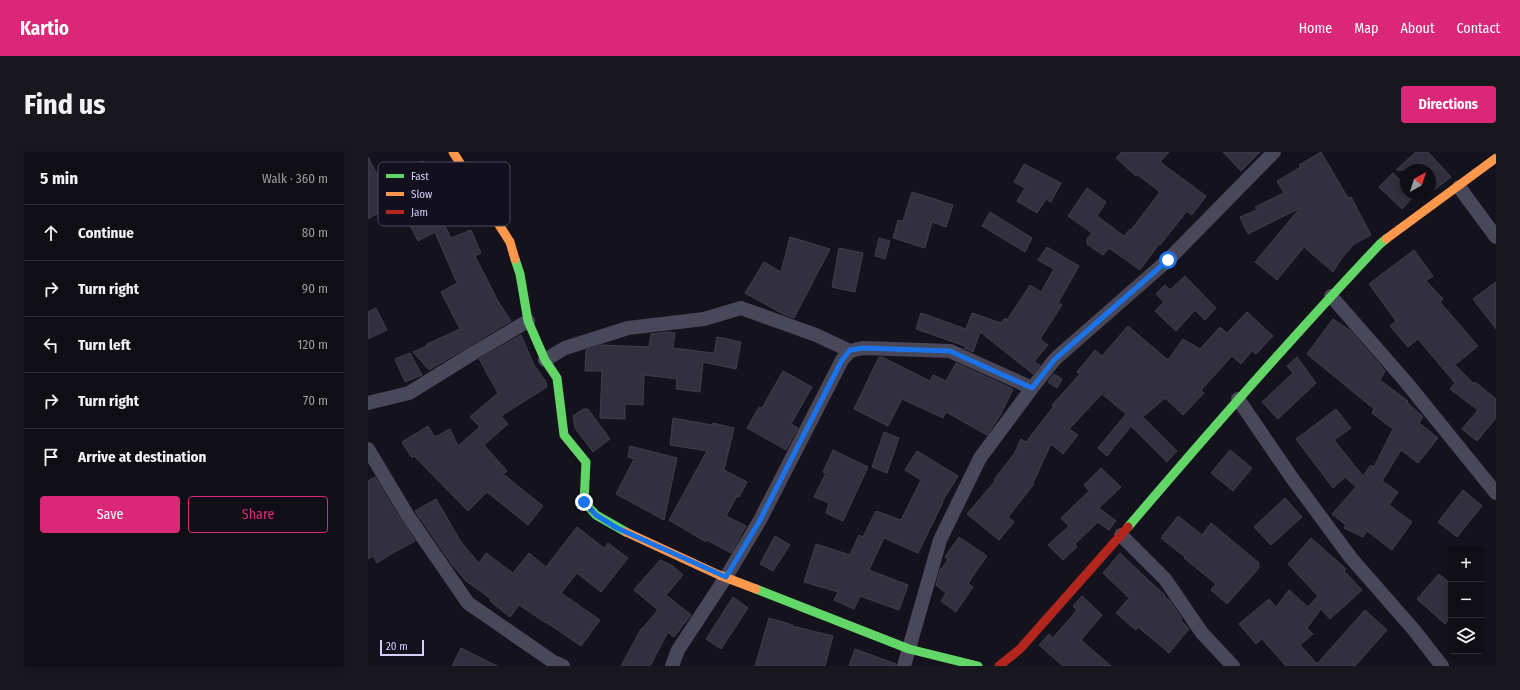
<!DOCTYPE html>
<html lang="en">
<head>
<meta charset="utf-8">
<style>
	:root { --surface:#0f0e15; --page:#18171e; --text:#f1f3f6; --muted:#9b9ca0; --line:#2f2e34; --accent:#db2777 }
	body { margin:0; font-family:"Fira Sans Condensed",sans-serif; background:var(--page); color:var(--text) }
	.controls { position:absolute; right:12px; bottom:12px; display:grid; overflow:hidden; border-radius:4px; box-shadow:0 2px 6px #0003 }
	.controls button { width:36px; height:36px; display:grid; place-items:center; padding:0; border:0; border-bottom:1px solid var(--line); background:var(--surface); color:var(--text); font:20px sans-serif }
	.compass { position:absolute; left:1032px; top:12px; width:36px; height:36px; border-radius:50%; background:var(--surface); box-shadow:0 2px 6px #0003; rotate:39deg }
	.scale { position:absolute; left:12px; bottom:10px; width:44px; box-sizing:border-box; padding-left:4px; border:2px solid #d6d1fa; border-top:0; font-size:11px; line-height:14px; white-space:nowrap; color:#d6d1fa; -webkit-text-stroke:3px #120f1f; paint-order:stroke }
	.stop { position:absolute; width:12px; height:12px; margin:-9px; border:3px solid #1a73e8; border-radius:50%; background:#fff }
	.stop.end { background:#1a73e8; border-color:#fff; box-shadow:0 1px 4px #0008 }
	.list { margin:0; padding:0; list-style:none }
	h2 { display:flex; justify-content:space-between; align-items:center; height:52px; margin:0; padding:0 16px; font-size:17px }
	h2 small { font-size:13px; font-weight:400; color:var(--muted) }
	.list li { display:grid; grid-template-columns:26px 1fr auto; gap:12px; align-items:center; box-sizing:border-box; height:56px; padding:0 16px; border-top:1px solid var(--line) }
	.list b { display:block; font-size:15px; white-space:nowrap }
	.list em { font-size:13px; font-style:normal; color:var(--muted) }
	.actions { display:flex; gap:8px; padding:12px 16px }
	.actions a { flex:1; padding:9px 0; border:1px solid var(--accent); border-radius:4px; text-align:center; font-size:14px; color:var(--accent) }
	.actions .main { background:var(--accent); color:#fff }
	.icon { flex:none; width:22px; height:22px; fill:none; stroke:currentColor; stroke-width:2; stroke-linecap:round; stroke-linejoin:round }
	.map { position:relative; flex:none; width:1128px; height:514px; overflow:hidden; border-radius:4px }
	header { display:flex; align-items:center; gap:24px; box-sizing:border-box; height:56px; padding:0 20px; background:var(--accent); color:#fff }
	header strong { font-size:19px }
	nav { display:flex; gap:22px; margin-inline-start:auto; font-size:14px }
	.intro { display:flex; align-items:center; justify-content:space-between; box-sizing:border-box; height:96px; padding:0 24px }
	h1 { margin:0; font-size:28px }
	.button { padding:10px 18px; border-radius:4px; background:var(--accent); color:#fff; font-size:14px; font-weight:700 }
	main { display:flex; gap:24px; padding:0 24px }
	aside { flex:1; background:var(--surface); border-radius:4px; box-shadow:0 2px 6px #0003 }
	.map>svg:first-child { display:block }
	.building { fill:#32303e; stroke:#413d4e }
	.lines { fill:none; stroke-linecap:round; stroke-linejoin:round }
	.street { stroke:#49485b; stroke-width:14 }
	.fast { stroke:#63d668; stroke-width:9 }
	.slow { stroke:#ff974d; stroke-width:9 }
	.jam { stroke:#b3261e; stroke-width:9 }
	.route { stroke:#1a73e8; stroke-width:5 }
	.key { fill:#120f1f; stroke:#4d4961; stroke-width:1 }
	.key-label { font-size:11px; fill:#d6d1fa }
</style>
</head>
<body>
<header>
<strong>Kartio</strong>
<nav><a>Home</a><a>Map</a><a>About</a><a>Contact</a></nav>
</header>
<div class="intro"><h1>Find us</h1><a class="button">Directions</a></div>
<main>
<aside>
<h2>5 min<small>Walk · 360 m</small></h2>
<ul class="list">
<li><svg class="icon" aria-label="ahead" viewBox="0 0 24 24"><path d="M12 20V5M6 11l6-6 6 6"/></svg><div><b>Continue</b></div><em>80 m</em></li>
<li><svg class="icon" aria-label="right" viewBox="0 0 24 24"><path d="M7 20v-9h11M14 6l5 5-5 5"/></svg><div><b>Turn right</b></div><em>90 m</em></li>
<li><svg class="icon" aria-label="left" viewBox="0 0 24 24"><path d="M17 20v-9H6M10 6l-5 5 5 5"/></svg><div><b>Turn left</b></div><em>120 m</em></li>
<li><svg class="icon" aria-label="right" viewBox="0 0 24 24"><path d="M7 20v-9h11M14 6l5 5-5 5"/></svg><div><b>Turn right</b></div><em>70 m</em></li>
<li><svg class="icon" aria-label="arrive" viewBox="0 0 24 24"><path d="M6 21V4h12l-3 4 3 4H6"/></svg><div><b>Arrive at destination</b></div></li>
</ul>
<div class="actions"><a class="main">Save</a><a>Share</a></div>
</aside>
<div class="map">
<svg width="1128" height="514" viewBox="0 0 1128 514">
	<rect width="100%" height="100%" fill="#14121c"/>
	<path class="building" d="M754 0H801L792 10 838 44 824 63 819 59 792 93 791 92 772 118 741 96 735 103 719 92V87L724 81 700 64 719 36 738 50 729 64 756 84 762 77 763 78 792 40 770 23 768 24 748 6Z
		M855 0H892L873 19Z
		M953 0 980 46 983 45 1003 83 986 92 973 107 965 120 936 95 909 128 887 110 932 56 880 82 872 65 889 58 887 55 916 41 909 29 933 15 931 13Z
		M1048 0H1060L1083 25 1062 41V18H1028Z
		M0 5 14 32 55 9 68 31 58 36 83 86 103 78 113 101 107 104 130 149 143 169 61 218 45 200 59 194V192L92 177 73 140 89 131 67 80 50 89 30 49 0 67Z
		M656 12 693 31 683 50 678 47 669 61 649 49 657 36 646 30Z
		M1025 21 1038 34V42H1048L1034 57 1011 35Z
		M544 40 585 53 578 75 564 70 557 96 525 86 530 68 535 69Z
		M622 60 664 86 657 100 614 74Z
		M422 85 462 97 426 166 415 162 377 141 396 110 413 120Z
		M511 86 522 89 517 107 507 104Z
		M679 95 711 114 690 151 694 153 672 187 680 193 666 210 672 213 665 222 612 180 605 200 596 196 597 194 548 177 553 161 598 177 604 161 633 171 637 166 639 168 662 133 673 140 686 117 670 108Z
		M471 96 495 101 487 140 464 135Z
		M1046 98 1065 124 1058 129 1075 147 1072 150 1110 194 1087 213 1106 232 1107 230 1128 247V266L1109 289 1094 277 1110 258 1082 237 1087 231 1050 187 1040 195 1022 174 1028 169 1001 132Z
		M817 124 848 156 837 168 827 158 808 179 787 159 796 150 788 142 797 133 802 138Z
		M1128 130V177L1105 147Z
		M8 156 19 178 0 187V160Z
		M879 160 905 184 888 202 884 199 873 212 864 204 833 238 836 241 815 263 797 246 775 265 809 299 799 310 763 274 739 304 730 296 758 262 734 242 701 277 710 283 695 302 683 292 665 331 666 332 640 365 646 370 631 388 599 362 627 329 626 328 646 302 653 287 658 290 686 254 684 253 712 222 709 220 727 198 734 204 760 174 800 208 815 187 832 197 852 175 859 181Z
		M965 167 983 179 1017 219 1012 228 1040 249 1039 250 1055 265 1051 271 1070 286 1050 311 1033 298 1014 329 1030 340 1021 353 1044 370 1024 398 999 379 995 385 976 376 978 373 964 362 988 335 977 325 965 336 928 287 968 257 983 276 966 288 995 324 1003 313 1006 315 1025 277 1004 261 1006 257 939 202Z
		M300 180 307 181 305 196 346 201 349 185 373 190 368 217 335 210 332 240 308 237 309 227 276 223 275 253 257 252V267L232 266 234 219H217L218 198 234 193 281 195 283 182Z
		M153 183 166 213 178 230 179 235 133 264 140 272 116 293 139 319 135 322 175 354 160 373 119 340 100 359 46 304 44 306 34 290 60 274 67 285 82 277 90 294 112 275 102 265 130 241 111 207Z
		M42 201 54 223 37 230 27 207Z
		M511 205H514L562 229 565 223 578 229 588 211 645 237 633 262 619 283 578 260 575 266 534 247 520 274 486 257Z
		M929 205 948 231 910 267 894 250 925 221 919 214Z
		M415 219 444 235 423 272 430 276 418 298 379 276 391 255 394 256Z
		M686 222 694 227 689 236 680 230Z
		M215 257H220L242 287 225 300 207 276 205 264Z
		M305 266 344 273 345 271 366 276 356 318 379 330 371 345 369 344 358 364 378 374 363 401 339 388 338 390 301 368 339 299 302 293Z
		M516 280 531 286 519 321 504 315Z
		M262 294 309 306 296 368 248 342 266 307 260 305Z
		M465 298 500 315 475 369 458 361 461 351 446 345 458 321 455 320Z
		M862 298 884 316 865 339 843 321Z
		M549 299 590 324 574 350H575L550 401 516 386 501 418 540 433 531 458 492 444 486 457 466 448 470 440 436 430 448 392 482 403 491 383 495 385 508 359 533 368 553 328 537 318Z
		M733 316 753 335 731 356 748 369 741 378 730 370 707 392 709 395 695 408 680 393 701 374 693 366 721 339 716 333Z
		M7 325 33 368 47 389 23 402 9 411 5 404 0 407V329Z
		M1095 338 1114 354 1089 385 1070 370Z
		M917 346 934 365 903 393 886 375Z
		M68 347 93 390 111 411 118 401 145 421 161 401 178 415 209 375 236 396 240 391 260 406 233 440 209 421 193 441 232 468 213 494 178 470V471L151 453 142 465 122 449 123 447 98 429 85 414 47 359Z
		M810 364 834 383 843 371 891 411V416L859 452 843 438 848 432 816 406 817 405 793 386Z
		M407 384 422 393 405 419 392 412Z
		M591 385 619 404 600 431 605 435 588 460 573 449 578 441 568 433 572 418 580 408 577 405Z
		M943 386 978 417 976 419 994 438 962 467 953 457 939 476 945 482 932 493 949 512 997 458 1019 478 987 514H918L894 487 888 492 871 472 901 447 908 455 921 438 940 455 950 444 920 412Z
		M752 401 779 427 797 443 796 444 802 449 814 467 813 468 821 477 801 501 770 475 768 478 748 461 761 446 735 421Z
		M292 408 305 414 315 423 298 443 323 463 306 485 300 480 282 514H253L273 477H274L290 458 266 438Z
		M1071 422 1083 432V465L1077 472 1049 447Z
		M714 444 734 463 713 488 743 514H695L671 493 681 482 685 486 709 458 705 454Z
		M365 445 380 456 353 497 338 487Z
		M401 466 425 473 424 474 465 484 457 514H387Z
		M93 496 129 514H84Z
		M487 497 528 512V514H481Z"/>
	<g class="lines">
		<path class="street" d="M1091 35 1128 85
			M963 144 1038 230 1128 341
			M177 208 197 196 260 176 336 167 373 156 448 183 482 199
			M870 247 924 326 983 406 1046 478 1074 514
			M0 251 41 241 107 200 160 169
			M0 297 40 364 100 451 184 509 195 514
			M753 383 797 427 834 481 865 514
			M304 514 310 498 358 425 392 368 474 208 482 199 495 196 582 199 664 236
			M536 514 572 388 612 306 664 236 687 207 800 108 906 0"/>
		<path class="fast" d="M147 107 152 122 160 169 177 208 189 226 196 283 218 310 216 350 228 363 258 380
			M760 375C842 279 925 184 1012 92L1018 87
			M388 437 541 497 610 514"/>
		<path class="slow" d="M85 0 142 90 147 107
			M1018 87 1128 6
			M258 380 351 423 388 437"/>
		<path class="jam" d="M631 514 652 497 760 375"/>
	</g>
	<g class="lines">
		<path class="route" d="M216 350 228 363 249 376 358 425 392 368 474 208 482 198 495 196 582 199 664 236 687 207 800 108"/>
	</g>
	<rect x="10" y="10" width="132" height="64" rx="6" class="key"/>
	<rect x="18" y="22" width="18" height="4" fill="#63d668"/>
	<rect x="18" y="40" width="18" height="4" fill="#ff974d"/>
	<rect x="18" y="58" width="18" height="4" fill="#b3261e"/>
	<g class="key-label">
		<text x="43" y="28">Fast</text>
		<text x="43" y="46">Slow</text>
		<text x="43" y="64">Jam</text>
	</g>
</svg>
<div class="controls">
<button>+</button>
<button>−</button>
<button><svg class="icon" aria-label="layers" viewBox="0 0 24 24"><path d="M12 4l9 5-9 5-9-5zM3 14l9 5 9-5"/></svg></button>
</div>
<svg class="compass" viewBox="-18 -18 36 36"><path d="M0-13l5 13h-10z" fill="#e53935"/><path d="M0 13l5-13h-10z" fill="#9b9ca0"/></svg>
<div class="scale">20 m</div>
<div class="stop" style="left:800px;top:108px"></div>
<div class="stop end" style="left:216px;top:350px"></div>
</div>
</main>
</body>
</html>
